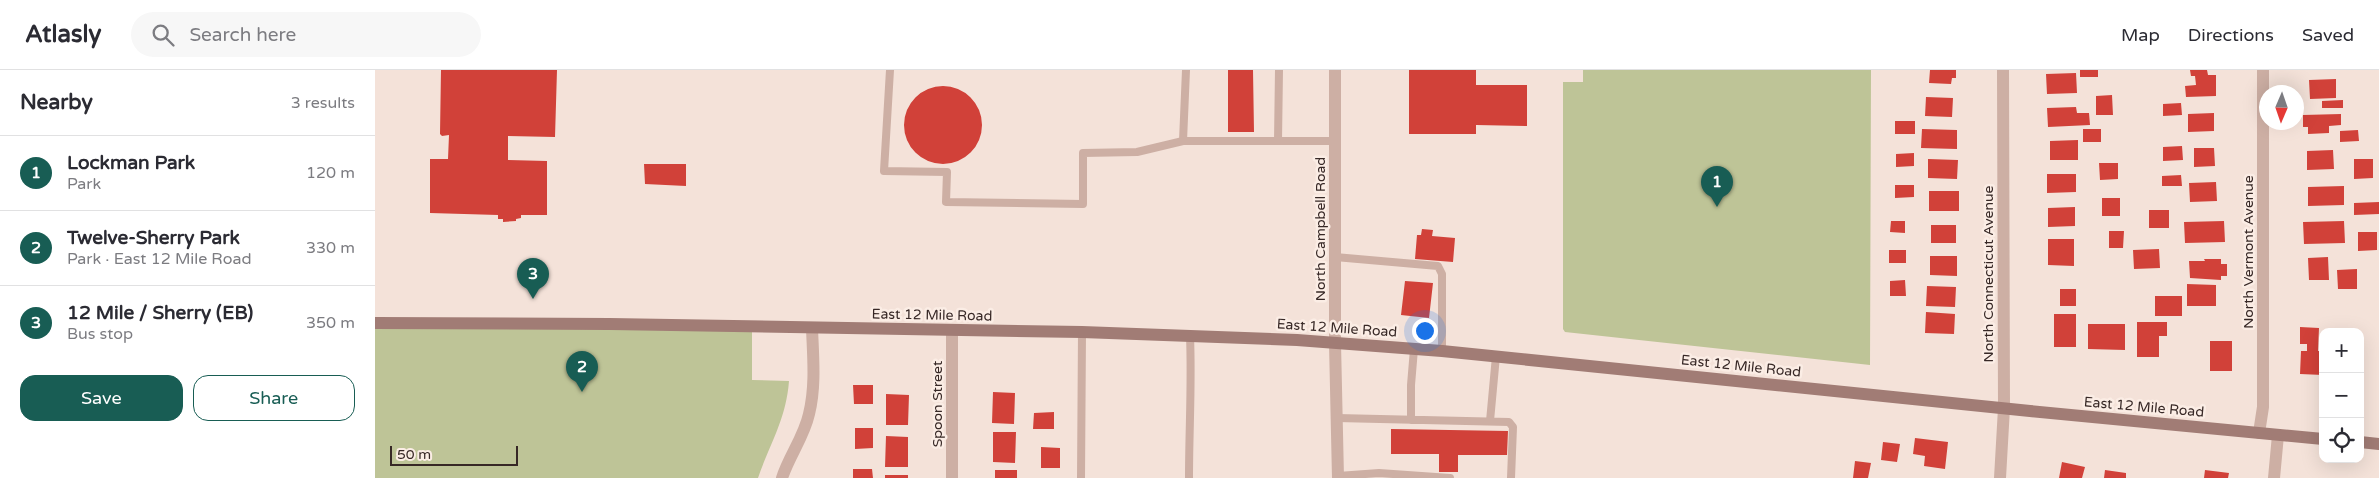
<!DOCTYPE html>
<html lang="en">
<head>
<meta charset="utf-8">
<style>
	:root { --surface:#fff; --page:#f7f7f7; --text:#2b2b33; --muted:#7c7c81; --line:#e1e1e2; --accent:#185d54 }
	body { margin:0; font-family:"Varela Round",sans-serif; background:var(--page); color:var(--text) }
	.controls { position:absolute; right:15px; bottom:15px; display:grid; overflow:hidden; border-radius:10px; box-shadow:0 5px 20px #0002 }
	.controls button { width:45px; height:45px; display:grid; place-items:center; padding:0; border:0; border-bottom:1px solid var(--line); background:var(--surface); color:var(--text); font:25px sans-serif }
	.compass { position:absolute; left:1884px; top:15px; width:45px; height:45px; border-radius:50%; background:var(--surface); box-shadow:0 5px 20px #0002; rotate:182deg }
	.scale { position:absolute; left:15px; bottom:12px; width:128px; box-sizing:border-box; padding-left:5px; border:2px solid #372826; border-top:0; font-size:14px; line-height:18px; white-space:nowrap; color:#372826; -webkit-text-stroke:4px #fbede5; paint-order:stroke }
	.you { position:absolute; left:1049px; top:260px; width:18px; height:18px; margin:-12px; border:4px solid #fff; border-radius:50%; background:#1a73e8; box-shadow:0 0 0 8px #1a73e833 }
	.badge { display:grid; place-items:center; width:32px; height:32px; border-radius:50%; background:var(--accent); color:#fff; font-size:16px; font-weight:700 }
	.pin { position:absolute; translate:-50% -41px; filter:drop-shadow(0 1px 2px #0008) }
	.pin::after { content:''; position:absolute; top:26px; width:18px; height:15px; background:inherit; clip-path:polygon(0 0,100% 0,50% 100%) }
	.list { margin:0; padding:0; list-style:none }
	h2 { display:flex; justify-content:space-between; align-items:center; height:65px; margin:0; padding:0 20px; font-size:21px }
	h2 small { font-size:16px; font-weight:400; color:var(--muted) }
	.list li { display:grid; grid-template-columns:32px 1fr auto; gap:15px; align-items:center; box-sizing:border-box; height:75px; padding:0 20px; border-top:1px solid var(--line) }
	.list b { display:block; font-size:19px; white-space:nowrap }
	.list p { margin:0; font-size:16px; white-space:nowrap; color:var(--muted) }
	.list em { font-size:16px; font-style:normal; color:var(--muted) }
	.actions { display:flex; gap:10px; padding:15px 20px }
	.actions a { flex:1; padding:11px 0; border:1px solid var(--accent); border-radius:15px; text-align:center; font-size:18px; color:var(--accent) }
	.actions .main { background:var(--accent); color:#fff }
	.icon { flex:none; width:28px; height:28px; fill:none; stroke:currentColor; stroke-width:2; stroke-linecap:round; stroke-linejoin:round }
	.map { position:relative; flex:none; width:2004px; height:408px; overflow:hidden }
	header { display:flex; align-items:center; gap:30px; box-sizing:border-box; height:70px; padding:0 25px; background:var(--surface); border-bottom:1px solid var(--line) }
	header strong { font-size:24px }
	nav { display:flex; gap:28px; margin-inline-start:auto; font-size:18px }
	.search { width:350px; height:45px; background:var(--page); display:flex; align-items:center; gap:12px; box-sizing:border-box; padding:0 18px; border-radius:28px; color:var(--muted); font-size:19px }
	main { display:flex }
	aside { flex:1; background:var(--surface) }
	.map>svg:first-child { display:block }
	.green { fill:#bec497 }
	.building { fill:#d14139 }
	.lines { fill:none; stroke-linecap:round; stroke-linejoin:round }
	.service { stroke:#cdafa4; stroke-width:8 }
	.minor { stroke:#cdafa4; stroke-width:12 }
	.tertiary { stroke:#cdafa4; stroke-width:12 }
	.secondary { stroke:#a17c75; stroke-width:12 }
	.labels { text-anchor:middle; dominant-baseline:central; stroke-width:5; stroke-linejoin:round; paint-order:stroke }
	.street-label { font-size:14px; fill:#372826; stroke:#fbede5 }
</style>
</head>
<body>
<header>
<strong>Atlasly</strong>
<div class="search"><svg class="icon" aria-label="search" viewBox="0 0 24 24"><circle cx="10" cy="10" r="6"/><path d="M15 15l6 6"/></svg>Search here</div>
<nav><a>Map</a><a>Directions</a><a>Saved</a></nav>
</header>
<main>
<aside>
<h2>Nearby<small>3 results</small></h2>
<ul class="list">
<li><span class="badge">1</span><div><b>Lockman Park</b><p>Park</p></div><em>120 m</em></li>
<li><span class="badge">2</span><div><b>Twelve-Sherry Park</b><p>Park · East 12 Mile Road</p></div><em>330 m</em></li>
<li><span class="badge">3</span><div><b>12 Mile / Sherry (EB)</b><p>Bus stop</p></div><em>350 m</em></li>
</ul>
<div class="actions"><a class="main">Save</a><a>Share</a></div>
</aside>
<div class="map">
<svg width="2004" height="408" viewBox="0 0 2004 408">
	<rect width="100%" height="100%" fill="#f4e2d9"/>
	<path class="green" d="M1208 0H1496L1495 295 1190 262 1188 259V12H1208Z
		M0 254 377 259V310L414 311C411 350 395 373 383 408H0Z"/>
	<path class="building" d="M66 0H182L180 67 133 66V90L172 91V145H146V148L141 149V151L128 152V149H123V145L55 143V89H73L74 65 67 66 65 64Z
		M853 0H878L879 62H853Z
		M1034 0H1101V15H1152V56L1101 55V64H1034Z
		M1555 0H1581V8H1577L1576 14 1554 13Z
		M1705 0H1723V7H1705Z
		M1815 0H1832L1833 5H1841V26L1811 27 1810 16 1821 15 1820 6H1816Z
		M1701 3 1702 23 1672 24 1671 4Z
		M1961 9V28L1935 29 1934 10Z
		M529 55a39 39 0 1 1 78 0a39 39 0 1 1-78 0Z
		M1737 25 1738 45H1721V26Z
		M1551 27 1578 28 1577 47 1550 46Z
		M1968 30V38H1947V31Z
		M1806 33 1807 45 1788 46V34Z
		M1701 37 1702 43H1714L1715 55 1673 57 1672 38Z
		M1839 43V61L1813 62V44Z
		M1966 44V55L1954 56V63L1933 64V57H1928V45Z
		M1520 51H1540V64H1520Z
		M1547 59 1582 60V79L1546 78Z
		M1708 59H1726V72H1708Z
		M1983 60 1984 71 1965 72V61Z
		M1703 70V90H1675V71Z
		M1807 76 1808 90 1788 91V77Z
		M1819 78H1839L1840 96 1819 97Z
		M1958 80 1959 99 1932 100V81Z
		M1539 83V96L1521 97V84Z
		M1553 89 1583 90 1582 109 1553 108Z
		M1979 89H1998V108L1979 109Z
		M1724 93H1743V109L1725 110Z
		M269 94H311V116L270 114Z
		M1672 104H1701V122L1672 123Z
		M1806 105 1807 116H1787V106Z
		M1841 112 1842 131 1815 132 1814 113Z
		M1520 115H1539V127L1520 128Z
		M1969 116V135L1933 136V117Z
		M1554 121H1584V141H1554Z
		M1727 128H1745V146H1727Z
		M2004 132V144L1979 145V133Z
		M1700 137V156L1673 157V138Z
		M1774 140H1794V158H1774Z
		M1516 151H1530V163L1515 162Z
		M1849 151 1850 172 1810 173 1809 152Z
		M1969 151 1970 173 1929 174 1928 152Z
		M1556 155H1581V173H1556Z
		M1047 159 1058 160 1057 166 1080 168 1078 192 1040 189 1042 165H1046Z
		M1734 161H1749L1748 178H1734Z
		M1983 162H2002V180L1983 181Z
		M1673 169H1699V196L1673 195Z
		M1784 179 1785 198 1759 199 1758 180Z
		M1514 180H1531V193H1514Z
		M1555 186H1582V206L1555 205Z
		M1953 187 1954 210H1934L1933 188Z
		M1829 189H1846V194H1852V206H1846V210L1815 208 1814 191H1830Z
		M1982 199V219H1963L1962 200Z
		M1530 210 1531 226H1515V211Z
		M1030 211 1058 213 1054 248 1026 245Z
		M1812 214 1841 215V236H1812Z
		M1552 216 1581 217 1580 237 1551 236Z
		M1685 219H1701V236H1685Z
		M1780 226H1807V246H1780Z
		M1551 242 1580 244 1579 264 1550 263Z
		M1679 244H1701V277H1679Z
		M1762 252H1792V266H1784V287H1762Z
		M1713 254H1750V280L1713 279Z
		M1925 257 1944 258 1943 281H1948V305L1925 304 1926 281H1932V274H1925Z
		M1835 271H1857V301H1835Z
		M478 315H498V334H479Z
		M618 322 640 323 639 354 617 353Z
		M511 324 534 325 533 355H511Z
		M679 342V359H658L659 343Z
		M480 358H498V378L480 379Z
		M1016 359 1133 361 1132 385H1083V402H1064V384H1016Z
		M618 362H641L640 393 618 392Z
		M511 366 533 367V397H510Z
		M1540 368 1573 372 1570 399 1549 396 1550 386 1538 384Z
		M1508 372 1525 374 1522 392 1506 390Z
		M666 377 685 378V398H666Z
		M1480 391 1496 393 1493 408H1478Z
		M1687 392 1710 397 1707 408H1684Z
		M478 399H497L498 408H478Z
		M620 400H642V408H620Z
		M1730 400 1751 403V408H1729Z
		M1830 400 1854 403 1853 408H1829Z
		M510 405H533V408H510Z"/>
	<g class="lines">
		<path class="service" d="M515 0 509 101 572 102 571 132 708 134V83L762 82 808 71
			M811 0 808 71H960
			M903 71 904 0
			M960 187 1063 196 1067 204V281
			M962 348 1134 352 1138 357 1136 408
			M1036 350V315L1039 279
			M1115 351 1121 286
			M963 406 1004 403 1075 408
			M706 408 707 262
			M814 408C814 360 817 314 815 266"/>
		<path class="minor" d="M1884 363 1888 337V0
			M407 408C414 386 429 367 434 344 441 316 438 286 437 258
			M577 408V260
			M1625 408 1629 338 1628 0
			M1899 408 1903 365"/>
		<path class="tertiary" d="M960 0V273L963 408"/>
		<path class="secondary" d="M0 253 235 254 707 262 922 270 1067 281 1655 341 1948 369
			M1985 372 2004 374"/>
	</g>
	<g class="labels">
		<g class="street-label">
			<text transform="translate(945 159) rotate(-90)">North Campbell Road</text>
			<text transform="translate(1873 182) rotate(-90)">North Vermont Avenue</text>
			<text transform="translate(1613 204) rotate(-90)">North Connecticut Avenue</text>
			<text transform="translate(557 245) rotate(1)">East 12 Mile Road</text>
			<text transform="translate(962 258) rotate(4)">East 12 Mile Road</text>
			<text transform="translate(1366 296) rotate(6)">East 12 Mile Road</text>
			<text transform="translate(562 334) rotate(-90)">Spoon Street</text>
			<text transform="translate(1769 337) rotate(5)">East 12 Mile Road</text>
		</g>
	</g>
</svg>
<div class="controls">
<button>+</button>
<button>−</button>
<button><svg class="icon" aria-label="locate" viewBox="0 0 24 24"><circle cx="12" cy="12" r="6"/><path d="M12 2v4M12 18v4M2 12h4M18 12h4"/></svg></button>
</div>
<svg class="compass" viewBox="-18 -18 36 36"><path d="M0-13l5 13h-10z" fill="#e53935"/><path d="M0 13l5-13h-10z" fill="#7c7c81"/></svg>
<div class="scale">50 m</div>
<div class="you"></div>
<div class="pin badge" style="left:1342px;top:137px">1</div>
<div class="pin badge" style="left:207px;top:322px">2</div>
<div class="pin badge" style="left:158px;top:229px">3</div>
</div>
</main>
</body>
</html>
